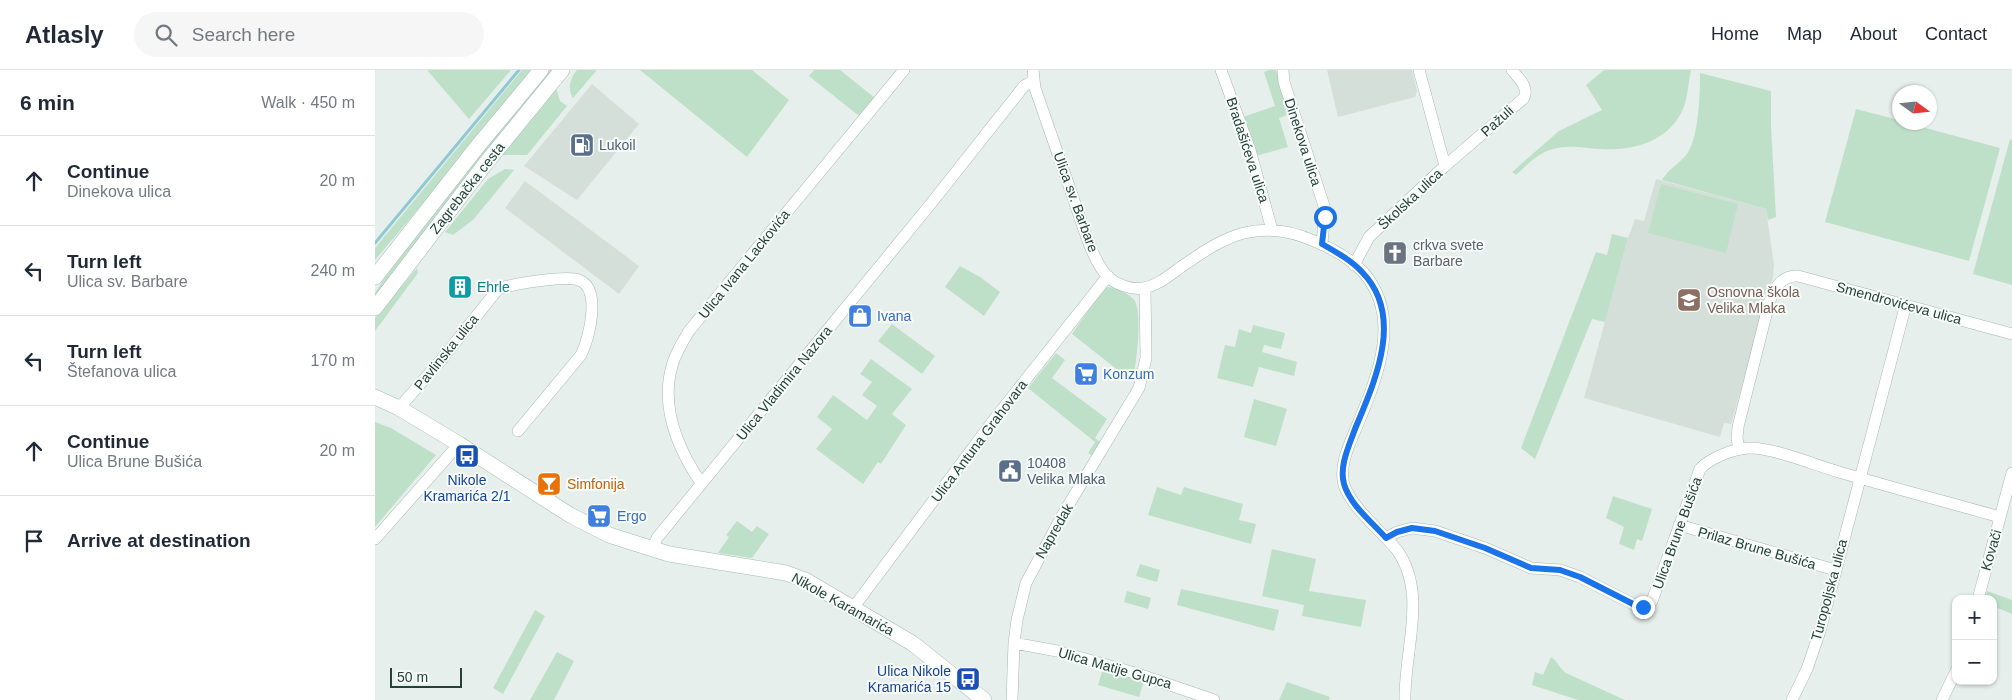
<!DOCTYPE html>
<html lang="en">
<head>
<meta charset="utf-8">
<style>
	:root { --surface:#fff; --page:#f6f6f7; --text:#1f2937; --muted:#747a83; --line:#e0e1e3 }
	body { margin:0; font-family:Helvetica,sans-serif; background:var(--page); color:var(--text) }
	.controls { position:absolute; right:15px; bottom:15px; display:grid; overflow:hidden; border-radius:10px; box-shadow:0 1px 4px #0004 }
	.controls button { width:45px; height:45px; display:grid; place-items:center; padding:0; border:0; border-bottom:1px solid var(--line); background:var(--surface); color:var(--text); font:25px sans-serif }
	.compass { position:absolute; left:1517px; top:15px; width:45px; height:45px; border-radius:50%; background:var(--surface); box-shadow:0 1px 4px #0004; rotate:105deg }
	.scale { position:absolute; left:15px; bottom:12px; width:72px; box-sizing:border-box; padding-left:5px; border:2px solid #24423a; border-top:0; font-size:14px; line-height:18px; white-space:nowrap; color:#24423a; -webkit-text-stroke:4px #f7fbf9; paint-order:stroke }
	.stop { position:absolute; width:15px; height:15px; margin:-11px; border:4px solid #1a73e8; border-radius:50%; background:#fff }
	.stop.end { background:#1a73e8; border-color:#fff; box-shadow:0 1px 5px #0008 }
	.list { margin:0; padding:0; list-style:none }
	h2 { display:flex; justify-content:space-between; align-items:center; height:65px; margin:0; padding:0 20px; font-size:21px }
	h2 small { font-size:16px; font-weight:400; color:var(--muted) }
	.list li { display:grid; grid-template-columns:32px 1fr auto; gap:15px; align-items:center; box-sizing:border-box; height:90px; padding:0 20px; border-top:1px solid var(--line) }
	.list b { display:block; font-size:19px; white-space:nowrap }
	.list p { margin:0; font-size:16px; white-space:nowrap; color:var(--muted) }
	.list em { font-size:16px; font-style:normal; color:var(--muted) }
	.icon { flex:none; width:28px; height:28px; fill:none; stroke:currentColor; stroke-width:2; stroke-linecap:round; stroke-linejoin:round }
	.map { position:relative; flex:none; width:1637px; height:630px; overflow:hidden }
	header { display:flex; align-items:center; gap:30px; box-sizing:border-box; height:70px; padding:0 25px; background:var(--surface); border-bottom:1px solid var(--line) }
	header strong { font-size:24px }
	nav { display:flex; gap:28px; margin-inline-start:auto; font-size:18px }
	.search { width:350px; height:45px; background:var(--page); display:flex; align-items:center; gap:12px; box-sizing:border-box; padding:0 18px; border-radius:28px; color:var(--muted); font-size:19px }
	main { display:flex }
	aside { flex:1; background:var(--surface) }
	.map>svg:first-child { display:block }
	.built { fill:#d4dfda }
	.green { fill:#bfe0c8 }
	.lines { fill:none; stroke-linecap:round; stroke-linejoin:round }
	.stream { stroke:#8ec9d4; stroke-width:3 }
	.minor-casing { stroke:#a8b8b2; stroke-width:12 }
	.secondary-casing { stroke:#a4bbb3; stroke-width:16 }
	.minor { stroke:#fff; stroke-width:11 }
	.secondary { stroke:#fff; stroke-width:15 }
	.route { stroke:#1a73e8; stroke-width:6 }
	.labels { text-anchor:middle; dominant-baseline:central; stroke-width:4; stroke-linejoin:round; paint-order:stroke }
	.street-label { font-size:14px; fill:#24423a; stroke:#f7fbf9 }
	.service-label { font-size:14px; fill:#4e5e75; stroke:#f7fbf9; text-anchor:start }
	.worship-label { font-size:14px; fill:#5b616d; stroke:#f7fbf9; text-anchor:start }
	.culture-label { font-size:14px; fill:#0d838f; stroke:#f7fbf9; text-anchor:start }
	.education-label { font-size:14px; fill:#785e54; stroke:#f7fbf9; text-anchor:start }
	.shop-label { font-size:14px; fill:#366cbe; stroke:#f7fbf9; text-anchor:start }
	.transit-label { font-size:14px; fill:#164399; stroke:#f7fbf9 }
	.food-label { font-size:14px; fill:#c56008; stroke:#f7fbf9; text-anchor:start }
</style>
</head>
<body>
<header>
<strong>Atlasly</strong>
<div class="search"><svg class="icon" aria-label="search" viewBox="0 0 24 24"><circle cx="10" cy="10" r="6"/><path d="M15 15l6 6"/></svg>Search here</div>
<nav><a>Home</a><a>Map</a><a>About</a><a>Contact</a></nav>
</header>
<main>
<aside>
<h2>6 min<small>Walk · 450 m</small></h2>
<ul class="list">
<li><svg class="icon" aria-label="ahead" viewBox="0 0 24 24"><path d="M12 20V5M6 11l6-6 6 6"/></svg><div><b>Continue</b><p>Dinekova ulica</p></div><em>20 m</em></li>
<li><svg class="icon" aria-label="left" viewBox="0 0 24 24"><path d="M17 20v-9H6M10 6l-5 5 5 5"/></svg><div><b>Turn left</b><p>Ulica sv. Barbare</p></div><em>240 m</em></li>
<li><svg class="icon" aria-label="left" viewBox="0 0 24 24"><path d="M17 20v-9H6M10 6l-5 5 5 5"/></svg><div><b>Turn left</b><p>Štefanova ulica</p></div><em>170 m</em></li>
<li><svg class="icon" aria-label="ahead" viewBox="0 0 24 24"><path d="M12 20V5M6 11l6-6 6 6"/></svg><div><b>Continue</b><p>Ulica Brune Bušića</p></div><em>20 m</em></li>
<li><svg class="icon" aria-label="arrive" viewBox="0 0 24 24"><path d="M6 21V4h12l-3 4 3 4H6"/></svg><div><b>Arrive at destination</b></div></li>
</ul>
</aside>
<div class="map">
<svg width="1637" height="630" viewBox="0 0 1637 630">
	<rect width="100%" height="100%" fill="#e6efeb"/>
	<path class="built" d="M952 0H1037L1042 21 1040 27 963 47Z
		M217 14 264 54 202 130 149 96Z
		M1281 109 1391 139 1399 195 1398 207 1356 354 1349 353 1345 367 1209 328 1253 168 1260 149 1269 151Z
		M150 111 264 196 244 224 130 138Z"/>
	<path class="green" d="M52 0H136L94 49Z
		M147 0H161L0 190V178Z
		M172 0H180L0 228V223L23 186Z
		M202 0H222L198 28C192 19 195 8 202 0Z
		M265 0H377L414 30 372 87Z
		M439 0H465L500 28 484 46 434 6Z
		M894 0H901L915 44 904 48 913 77 881 86 868 47 900 36 889 2Z
		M1229 0H1316C1313 13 1313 30 1307 41 1292 73 1256 81 1225 79 1209 78 1190 74 1175 80 1162 84 1151 96 1141 105L1137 102 1184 61 1227 40 1211 15Z
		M1325 3 1396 21V56L1401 147 1393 150 1391 139 1287 110C1293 99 1304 94 1312 84 1324 67 1325 23 1325 3Z
		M181 18 185 31 192 36 152 85H125Z
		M1481 39 1524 50V52L1532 53 1625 78 1594 191 1450 152Z
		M1635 69 1637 70V215L1598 204Z
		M130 99 139 100 98 150 78 165 70 162 113 109Z
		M1286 114 1363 134 1351 183 1273 163Z
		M1237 164 1253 168 1230 252 1217 249 1160 389 1146 378 1221 182 1232 185Z
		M585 196 605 207 625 222 609 246 570 217Z
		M42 198 43 203 0 261V248Z
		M732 217C741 217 755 224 760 231 767 244 762 293 758 307L744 301 697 264 728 219Z
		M517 254 560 286 547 304 503 271Z
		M878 255 910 263 906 279 889 275 887 282 922 292 919 306 884 297 878 317 842 308 850 275 860 277 864 259 876 263Z
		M681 283 690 290 677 308 732 349 720 368 728 374 719 387 713 383 720 372 653 318Z
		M496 289 537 319 517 344 531 355 506 394 503 392 488 414 441 379 457 359 442 347 458 325 492 350 502 336 487 325 497 312 485 304Z
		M879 329 912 339 901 376 869 367Z
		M0 352 16 358 61 385 0 457Z
		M782 417 806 425 809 417 868 434 864 450 881 454 876 474 773 445Z
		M1238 426 1277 439 1267 471 1262 469 1259 480 1244 474 1249 457 1231 448Z
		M362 451 377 462 382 456 394 464 377 488 343 483 354 467 351 465Z
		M897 479 941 489 934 521 991 530 986 557 927 546 929 535 887 526Z
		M765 494 785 500 782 512 761 506Z
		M806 519 904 540 899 561 802 535Z
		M752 521 776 528 773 539 749 532Z
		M1612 521 1637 530V544L1618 536V529H1610Z
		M160 540 170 546 128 624 118 618Z
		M182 582 199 591 179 630H155Z
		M1176 587C1183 591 1184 598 1191 603L1250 630H1203L1157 615 1160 602 1168 605Z
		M729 595 770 608 764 627 723 615Z
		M912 612 955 627 954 630H904Z"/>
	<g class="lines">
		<path class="stream" d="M0 173 144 0"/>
		<defs>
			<path id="minor" d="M658 0 660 18C674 59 688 99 702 139 709 159 719 194 734 208 743 215 757 220 768 218 782 216 795 205 806 197 825 184 846 169 869 163 893 157 917 161 939 171 956 178 976 189 989 203 1029 250 1000 312 980 361 973 377 964 397 969 415 977 438 1006 461 1022 480 1053 524 1029 580 1030 630
				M846 0 875 80 897 160
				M908 0 909 12 950 139 947 174
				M1070 96 1149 28C1154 16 1143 8 1137 0
				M979 195 994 167 1070 96 1044 0
				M24 338 67 289 123 219C137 214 192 205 204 210 227 219 214 268 206 285L143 361
				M1364 379 1362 368 1363 357 1394 233C1399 219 1406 205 1423 206L1637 264
				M326 413C303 379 285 338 297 296 300 284 307 273 314 261L529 0
				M1304 455 1460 500
				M1011 468 1022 462 1037 458 1060 461 1110 478 1156 498 1185 500 1205 507 1262 536C1269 537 1272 536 1277 531L1325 399C1335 388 1358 379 1373 378 1397 377 1440 395 1464 402 1518 418 1572 432 1625 447
				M0 469 84 374
				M277 480 282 468 554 136 649 16 658 11
				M1603 529 1637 403
				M478 538 621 347 733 206
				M639 573 682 581 760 603 839 630
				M637 630 639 573 642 550 651 513 688 444 764 318 771 288 770 218
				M1417 630 1432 599 1445 561 1531 234
				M1567 630 1581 601"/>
			<path id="secondary" d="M0 207 102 77 166 0
				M0 238 111 93 187 0
				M0 327 24 338 84 374 195 445 234 465 294 484 411 503 430 510 537 573 609 630"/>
		</defs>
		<use href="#minor" class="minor-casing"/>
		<use href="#secondary" class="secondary-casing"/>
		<use href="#minor" class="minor"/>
		<use href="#secondary" class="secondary"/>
	</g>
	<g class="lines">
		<path class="route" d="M950 147 947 174C961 182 976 190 987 202 1030 246 1000 311 980 359 974 376 964 396 969 414 975 435 997 452 1011 468L1022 462 1037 458 1060 461 1110 478 1156 498 1185 500 1205 507 1262 536 1268 537"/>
	</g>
	<defs>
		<symbol id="fuel-square" viewBox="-11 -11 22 22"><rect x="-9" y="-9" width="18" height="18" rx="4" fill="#5c6f8a" stroke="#f7fbf9"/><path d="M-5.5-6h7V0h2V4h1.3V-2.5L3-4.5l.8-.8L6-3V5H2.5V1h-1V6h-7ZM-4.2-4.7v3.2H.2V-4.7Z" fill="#fff"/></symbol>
		<symbol id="church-square" viewBox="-11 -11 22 22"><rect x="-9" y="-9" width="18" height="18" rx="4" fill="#6b7280" stroke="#f7fbf9"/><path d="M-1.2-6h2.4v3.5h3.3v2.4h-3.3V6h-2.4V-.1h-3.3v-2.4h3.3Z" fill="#fff"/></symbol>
		<symbol id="building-square" viewBox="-11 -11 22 22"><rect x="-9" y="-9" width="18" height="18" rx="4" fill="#0f9aa8" stroke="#f7fbf9"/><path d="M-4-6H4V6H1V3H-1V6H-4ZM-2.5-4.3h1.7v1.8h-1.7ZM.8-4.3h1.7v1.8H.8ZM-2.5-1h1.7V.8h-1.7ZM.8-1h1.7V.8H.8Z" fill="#fff"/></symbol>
		<symbol id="school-square" viewBox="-11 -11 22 22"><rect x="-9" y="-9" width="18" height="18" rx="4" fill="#8d6e63" stroke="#f7fbf9"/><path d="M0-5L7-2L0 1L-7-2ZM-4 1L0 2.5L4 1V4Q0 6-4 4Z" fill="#fff"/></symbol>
		<symbol id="shop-square" viewBox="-11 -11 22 22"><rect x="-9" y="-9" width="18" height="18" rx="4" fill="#3f7fe0" stroke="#f7fbf9"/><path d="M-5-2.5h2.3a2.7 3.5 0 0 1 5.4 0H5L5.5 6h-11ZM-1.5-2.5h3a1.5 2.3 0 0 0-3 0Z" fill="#fff"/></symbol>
		<symbol id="supermarket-square" viewBox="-11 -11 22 22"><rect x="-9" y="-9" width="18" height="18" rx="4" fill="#3f7fe0" stroke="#f7fbf9"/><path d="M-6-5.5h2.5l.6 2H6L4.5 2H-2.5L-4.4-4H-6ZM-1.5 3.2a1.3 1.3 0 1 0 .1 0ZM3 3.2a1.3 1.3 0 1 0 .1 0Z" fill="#fff"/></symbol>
		<symbol id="bus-square" viewBox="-11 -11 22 22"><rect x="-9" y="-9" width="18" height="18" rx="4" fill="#1a4fb4" stroke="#f7fbf9"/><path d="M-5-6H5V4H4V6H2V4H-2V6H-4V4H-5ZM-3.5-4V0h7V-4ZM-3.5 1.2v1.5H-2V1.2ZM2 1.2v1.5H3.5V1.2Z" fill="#fff"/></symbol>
		<symbol id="civic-square" viewBox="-11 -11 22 22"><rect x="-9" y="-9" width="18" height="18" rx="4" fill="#5c6f8a" stroke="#f7fbf9"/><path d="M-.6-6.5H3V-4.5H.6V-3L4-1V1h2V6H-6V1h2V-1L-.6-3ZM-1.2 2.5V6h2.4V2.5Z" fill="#fff"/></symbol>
		<symbol id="bar-square" viewBox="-11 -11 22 22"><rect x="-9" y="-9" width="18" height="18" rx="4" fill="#e8710a" stroke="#f7fbf9"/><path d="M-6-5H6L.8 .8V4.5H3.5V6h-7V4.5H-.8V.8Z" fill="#fff"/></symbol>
	</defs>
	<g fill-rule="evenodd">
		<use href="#fuel-square" x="193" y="61" width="28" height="28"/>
		<use href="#church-square" x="1006" y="169" width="28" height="28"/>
		<use href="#building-square" x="71" y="203" width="28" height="28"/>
		<use href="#school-square" x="1300" y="216" width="28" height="28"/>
		<use href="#shop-square" x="471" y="232" width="28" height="28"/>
		<use href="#supermarket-square" x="697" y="290" width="28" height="28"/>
		<use href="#bus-square" x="78" y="372" width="28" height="28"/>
		<use href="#civic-square" x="621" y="387" width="28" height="28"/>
		<use href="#bar-square" x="160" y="400" width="28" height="28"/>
		<use href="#supermarket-square" x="210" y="432" width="28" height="28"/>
		<use href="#bus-square" x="579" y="595" width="28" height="28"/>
	</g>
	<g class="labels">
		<g class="street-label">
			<text transform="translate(1122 51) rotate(-42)">Pažuli</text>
			<text transform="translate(928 72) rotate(72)">Dinekova ulica</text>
			<text transform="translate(873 80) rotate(72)">Bradašićeva ulica</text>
			<text transform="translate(92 118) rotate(-52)">Zagrebačka cesta</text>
			<text transform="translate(1035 129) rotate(-43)">Školska ulica</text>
			<text transform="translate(701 132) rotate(70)">Ulica sv. Barbare</text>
			<text transform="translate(369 194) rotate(-51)">Ulica Ivana Lackovića</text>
			<text transform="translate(1524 233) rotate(15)">Smendrovićeva ulica</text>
			<text transform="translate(71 282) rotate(-51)">Pavlinska ulica</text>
			<text transform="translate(409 313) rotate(-51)">Ulica Vladimira Nazora</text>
			<text transform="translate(604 371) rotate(-53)">Ulica Antuna Grahovara</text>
			<text transform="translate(679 461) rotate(-60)">Napredak</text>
			<text transform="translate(1302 463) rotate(-70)">Ulica Brune Bušića</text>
			<text transform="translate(1382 478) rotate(16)">Prilaz Brune Bušića</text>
			<text transform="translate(1616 480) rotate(-74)">Kovači</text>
			<text transform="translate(1454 520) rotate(-75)">Turopoljska ulica</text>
			<text transform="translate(468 534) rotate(29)">Nikole Karamarića</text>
			<text transform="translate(740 598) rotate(16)">Ulica Matije Gupca</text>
		</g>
		<g class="service-label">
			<text x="224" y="75">Lukoil</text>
			<text x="652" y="393">10408<tspan x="652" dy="16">Velika Mlaka</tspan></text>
		</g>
		<g class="worship-label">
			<text x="1038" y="175">crkva svete<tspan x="1038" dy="16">Barbare</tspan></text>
		</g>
		<g class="culture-label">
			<text x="102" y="217">Ehrle</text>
		</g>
		<g class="education-label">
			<text x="1332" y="222">Osnovna škola<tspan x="1332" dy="16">Velika Mlaka</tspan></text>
		</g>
		<g class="shop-label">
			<text x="502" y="246">Ivana</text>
			<text x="728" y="304">Konzum</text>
			<text x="242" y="446">Ergo</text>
		</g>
		<g class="transit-label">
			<text x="92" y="410">Nikole<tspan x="92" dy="16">Kramarića 2/1</tspan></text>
			<text x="576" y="601" text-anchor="end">Ulica Nikole<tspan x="576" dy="16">Kramarića 15</tspan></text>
		</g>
		<g class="food-label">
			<text x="192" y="414">Simfonija</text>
		</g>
	</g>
</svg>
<div class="controls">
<button>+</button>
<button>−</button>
</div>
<svg class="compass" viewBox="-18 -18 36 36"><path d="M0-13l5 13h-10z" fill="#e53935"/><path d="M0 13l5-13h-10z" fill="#747a83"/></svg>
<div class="scale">50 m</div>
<div class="stop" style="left:950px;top:147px"></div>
<div class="stop end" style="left:1268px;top:537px"></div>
</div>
</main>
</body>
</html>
